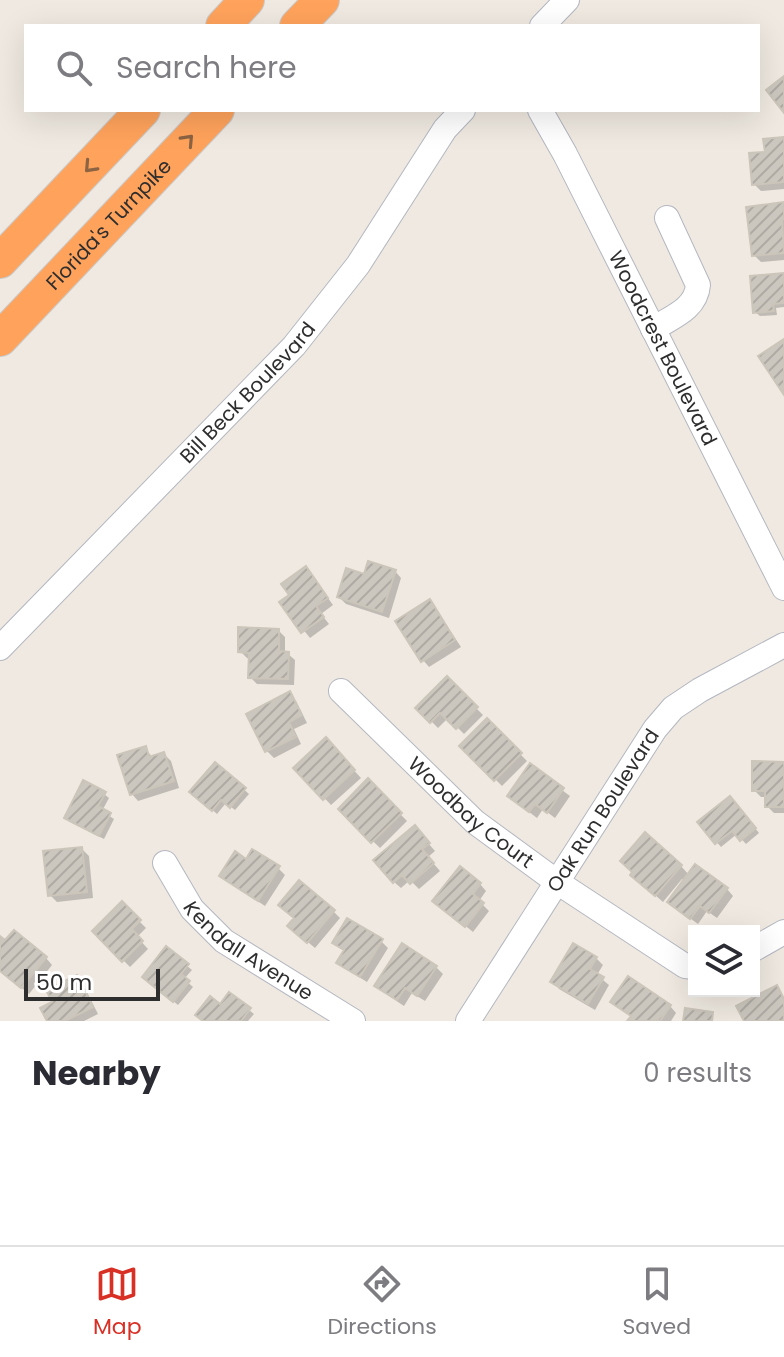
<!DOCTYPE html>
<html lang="en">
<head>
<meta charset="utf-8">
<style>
	:root { --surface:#fff; --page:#f2f2f3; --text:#2b2b33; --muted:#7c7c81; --line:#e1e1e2; --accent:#d93025 }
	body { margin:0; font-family:Poppins,sans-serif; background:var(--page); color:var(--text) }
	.controls { position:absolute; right:24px; bottom:24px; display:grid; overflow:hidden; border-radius:0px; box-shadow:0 8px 32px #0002 }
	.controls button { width:72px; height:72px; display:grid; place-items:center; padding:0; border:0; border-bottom:2px solid var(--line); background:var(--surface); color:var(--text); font:40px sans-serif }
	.scale { position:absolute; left:24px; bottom:20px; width:136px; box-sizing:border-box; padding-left:8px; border:4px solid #2e2e2e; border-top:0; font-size:22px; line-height:28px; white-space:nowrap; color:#2e2e2e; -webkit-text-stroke:6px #fff; paint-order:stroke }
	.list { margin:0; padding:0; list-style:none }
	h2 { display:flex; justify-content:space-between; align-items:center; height:104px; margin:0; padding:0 32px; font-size:34px }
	h2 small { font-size:26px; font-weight:400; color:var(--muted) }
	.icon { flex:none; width:44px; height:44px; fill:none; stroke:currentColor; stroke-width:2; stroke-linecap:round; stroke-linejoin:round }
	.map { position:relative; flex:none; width:784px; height:1021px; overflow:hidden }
	.search { position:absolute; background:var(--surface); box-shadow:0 8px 32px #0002; left:24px; right:24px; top:24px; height:88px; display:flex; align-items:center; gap:20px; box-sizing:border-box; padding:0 28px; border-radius:0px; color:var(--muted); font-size:30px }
	.sheet { height:224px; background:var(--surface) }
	nav { display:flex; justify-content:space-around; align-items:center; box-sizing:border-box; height:112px; border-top:2px solid var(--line); background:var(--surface); font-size:22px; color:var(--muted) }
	nav a { display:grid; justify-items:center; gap:4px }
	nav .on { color:var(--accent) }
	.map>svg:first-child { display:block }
	.shadow { fill:#0003 }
	.building { fill:url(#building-hatch); stroke:#cbc5ba; stroke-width:2 }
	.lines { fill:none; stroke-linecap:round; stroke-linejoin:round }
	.minor-casing { stroke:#b4b7c1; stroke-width:26 }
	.highway-casing { stroke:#c9c9c9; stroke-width:36 }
	.minor { stroke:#fff; stroke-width:24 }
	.highway { stroke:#ffa35c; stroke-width:34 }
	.oneway { stroke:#8c6343 }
	.labels { text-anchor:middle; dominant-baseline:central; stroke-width:6; stroke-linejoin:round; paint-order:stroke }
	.street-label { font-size:20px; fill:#2e2e2e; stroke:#fff }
</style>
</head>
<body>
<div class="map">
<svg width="784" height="1021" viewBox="0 0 784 1021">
	<defs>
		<pattern id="building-hatch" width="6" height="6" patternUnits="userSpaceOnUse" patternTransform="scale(2)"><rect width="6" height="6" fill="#cbc7bf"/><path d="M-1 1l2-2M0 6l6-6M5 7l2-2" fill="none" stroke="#afaba4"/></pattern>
	</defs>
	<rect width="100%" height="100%" fill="#efe9e1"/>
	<path class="shadow" d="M784 139V189L761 191 754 184 767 153Z
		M784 204V260L761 262 754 255Z
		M784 275V307L776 308 777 315 760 316 755 312Z
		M395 571 401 578 389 618 346 604 339 597Z
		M312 576 333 605 321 614 329 624 310 638 282 603Z
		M429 602 436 609 461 647 429 667 423 660Z
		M279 631 285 637V654H288L295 660 294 685 257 684 250 677 251 659 247 658 240 651Z
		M447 679 483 715 464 734 448 718 438 728 418 708Z
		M289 694 296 701 307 723 294 729 301 744 274 758 267 751 249 715Z
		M487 721 527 761 502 786 462 746Z
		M326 740 361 778 331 805 296 768Z
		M145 748 153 758 164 754 171 761 179 788 138 801 132 794Z
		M215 764 249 794 235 810 226 803 217 814 192 792Z
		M784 764V813H774L767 806V797H761L754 790Z
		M530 766 570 796 555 818 543 809 537 818 516 802Z
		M368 781 407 821 380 848 340 809Z
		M104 794 109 798 102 811 114 819 104 839 70 822 66 818Z
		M734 802 759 833 746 844 737 834 721 847 700 823Z
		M421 835 435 851 428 857 440 871 419 889 410 880 401 888 394 882Z
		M82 849 89 856 93 898 57 902 50 895Z
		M246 861 278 868 285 875 265 906 229 882Z
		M681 866 689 875 727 889 733 896 717 918 707 911 698 924 676 908 685 881 682 879 663 902 639 881Z
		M480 884 486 891 479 901 489 911 473 932 442 907Z
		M122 904 146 928 137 937 148 949 130 967 94 931Z
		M333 911 340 918 315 948 297 933Z
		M0 940 46 958 52 965 29 994 0 970Z
		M381 941 388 948 367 982 346 969 339 963 345 952 335 943Z
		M166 949 192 970 184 979 193 987 178 1005 148 981Z
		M596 958 603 965 597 975 609 985 595 1010 559 989 553 982Z
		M436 967 443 974 425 1001 412 993 404 1006 383 992 376 985Z
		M76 977 83 984 98 1014 84 1021H49Z
		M230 995 254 1014 248 1021H205L221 1006Z
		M613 1002 670 1006 676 1013 671 1021H630L632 1017Z"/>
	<path class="building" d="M784 76V113L766 90Z
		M784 137V182L752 185 749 153 765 152 763 139Z
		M784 202V219L782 220 784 253 752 256 746 207Z
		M784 273V303L773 304 774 311 753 313 750 276Z
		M784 339V395L758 356Z
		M368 561 396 570 382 612 337 597 346 568 364 574Z
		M306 566 328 598 316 606 324 617 301 633 279 602 289 595 281 584Z
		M430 599 455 640 421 662 395 621Z
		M238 627 279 629V651L289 652 288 679 248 678 249 653 238 652Z
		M447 676 478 707 456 729 440 713 430 723 415 708Z
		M290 691 302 715 289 722 296 737 265 752 246 714Z
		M487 718 522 753 494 781 459 746Z
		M326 737 355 770 323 800 293 768Z
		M146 746 149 757 164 752 174 781 130 795 117 755Z
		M752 761 784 762V807H765V791H752Z
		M215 762 246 788 230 808 221 800 212 811 189 792Z
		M530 763 564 788 547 813 535 804 529 812 507 796Z
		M368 778 402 813 371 843 338 809Z
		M83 780 106 792 98 806 111 813 99 836 64 818Z
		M730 796 756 828 740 841 732 831 715 844 697 822Z
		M415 825 430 843 422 849 434 863 410 884 402 875 393 883 373 860Z
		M645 832 682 865 655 896 630 875 632 872 620 861Z
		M82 847 87 892 48 896 43 851Z
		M252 849 280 866 258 901 219 876 235 851 246 859Z
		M695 864 728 888 709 913 700 906 690 919 667 902Z
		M460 866 481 883 473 894 484 903 465 927 432 901Z
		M299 880 335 910 307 943 287 926 294 918 278 905Z
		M122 901 141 920 132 929 143 941 122 962 92 931Z
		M347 918 383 939 360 977 336 963 344 950 332 943Z
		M14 930 47 957 21 988 0 971V936L5 940Z
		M402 943 437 966 417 996 405 988 397 1000 374 986Z
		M573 943 597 957 590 969 604 977 588 1004 550 982Z
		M166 946 189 964 181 974 190 981 173 1002 142 977Z
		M77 975 93 1007 65 1021H47L40 1008 52 1002 46 990Z
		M628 976 671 1005 660 1021H627L631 1016 610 1002Z
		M777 985 784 999V1021H744L736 1006Z
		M229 992 251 1008 241 1021H203L195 1015 210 996 220 1004Z
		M685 1008 713 1012 712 1021H683Z"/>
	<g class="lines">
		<defs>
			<g id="minor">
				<path d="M542 26 567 0"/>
				<path id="s1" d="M540 110 565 154 784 588"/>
				<path d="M653 329C672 317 696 309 698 285L667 218"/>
				<path id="s2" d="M0 648 294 346 358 265 445 129 463 110"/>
				<path id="s3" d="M341 691 475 822 557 882 685 966 694 967"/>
				<path id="s4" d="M165 863 192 909 224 941 353 1021"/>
				<path d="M754 949 784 932"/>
				<path id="s5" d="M468 1021 655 729 673 708 700 690 784 645"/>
			</g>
			<g id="highway">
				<path d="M223 26 247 0"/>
				<path d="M297 26 322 0"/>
				<path d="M0 261 143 110"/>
				<path id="s6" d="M0 339 217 110"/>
			</g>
		</defs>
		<use href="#minor" class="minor-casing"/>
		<use href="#highway" class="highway-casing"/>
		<use href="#minor" class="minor"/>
		<use href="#highway" class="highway"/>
	</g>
	<defs><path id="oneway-chevron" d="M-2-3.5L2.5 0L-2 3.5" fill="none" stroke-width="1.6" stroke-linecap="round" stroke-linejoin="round" transform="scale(2)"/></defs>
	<g class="oneway">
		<use href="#oneway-chevron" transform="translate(188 140) rotate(-47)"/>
		<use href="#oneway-chevron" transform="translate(90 167) rotate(133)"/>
	</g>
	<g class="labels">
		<g class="street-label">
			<text stroke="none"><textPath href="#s6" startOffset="158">Florida's Turnpike</textPath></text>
			<text stroke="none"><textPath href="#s1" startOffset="268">Woodcrest Boulevard</textPath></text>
			<text stroke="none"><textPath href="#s2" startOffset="356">Bill Beck Boulevard</textPath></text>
			<text stroke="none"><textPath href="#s5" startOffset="250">Oak Run Boulevard</textPath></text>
			<text stroke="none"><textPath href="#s3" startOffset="178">Woodbay Court</textPath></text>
			<text stroke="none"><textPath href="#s4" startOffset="124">Kendall Avenue</textPath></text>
		</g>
	</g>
</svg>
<div class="controls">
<button><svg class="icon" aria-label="layers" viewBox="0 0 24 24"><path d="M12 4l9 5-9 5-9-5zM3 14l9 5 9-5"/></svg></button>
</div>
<div class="scale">50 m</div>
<div class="search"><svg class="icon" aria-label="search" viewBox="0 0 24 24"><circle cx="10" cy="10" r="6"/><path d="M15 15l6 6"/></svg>Search here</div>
</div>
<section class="sheet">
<h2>Nearby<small>0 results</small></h2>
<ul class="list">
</ul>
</section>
<nav>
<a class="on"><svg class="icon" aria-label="map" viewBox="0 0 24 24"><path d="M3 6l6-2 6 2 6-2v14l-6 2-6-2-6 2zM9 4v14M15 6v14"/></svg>Map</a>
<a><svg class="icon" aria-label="directions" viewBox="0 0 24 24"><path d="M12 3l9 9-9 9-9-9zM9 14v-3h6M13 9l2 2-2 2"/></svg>Directions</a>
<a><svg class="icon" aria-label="saved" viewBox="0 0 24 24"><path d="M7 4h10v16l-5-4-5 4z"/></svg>Saved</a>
</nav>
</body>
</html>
